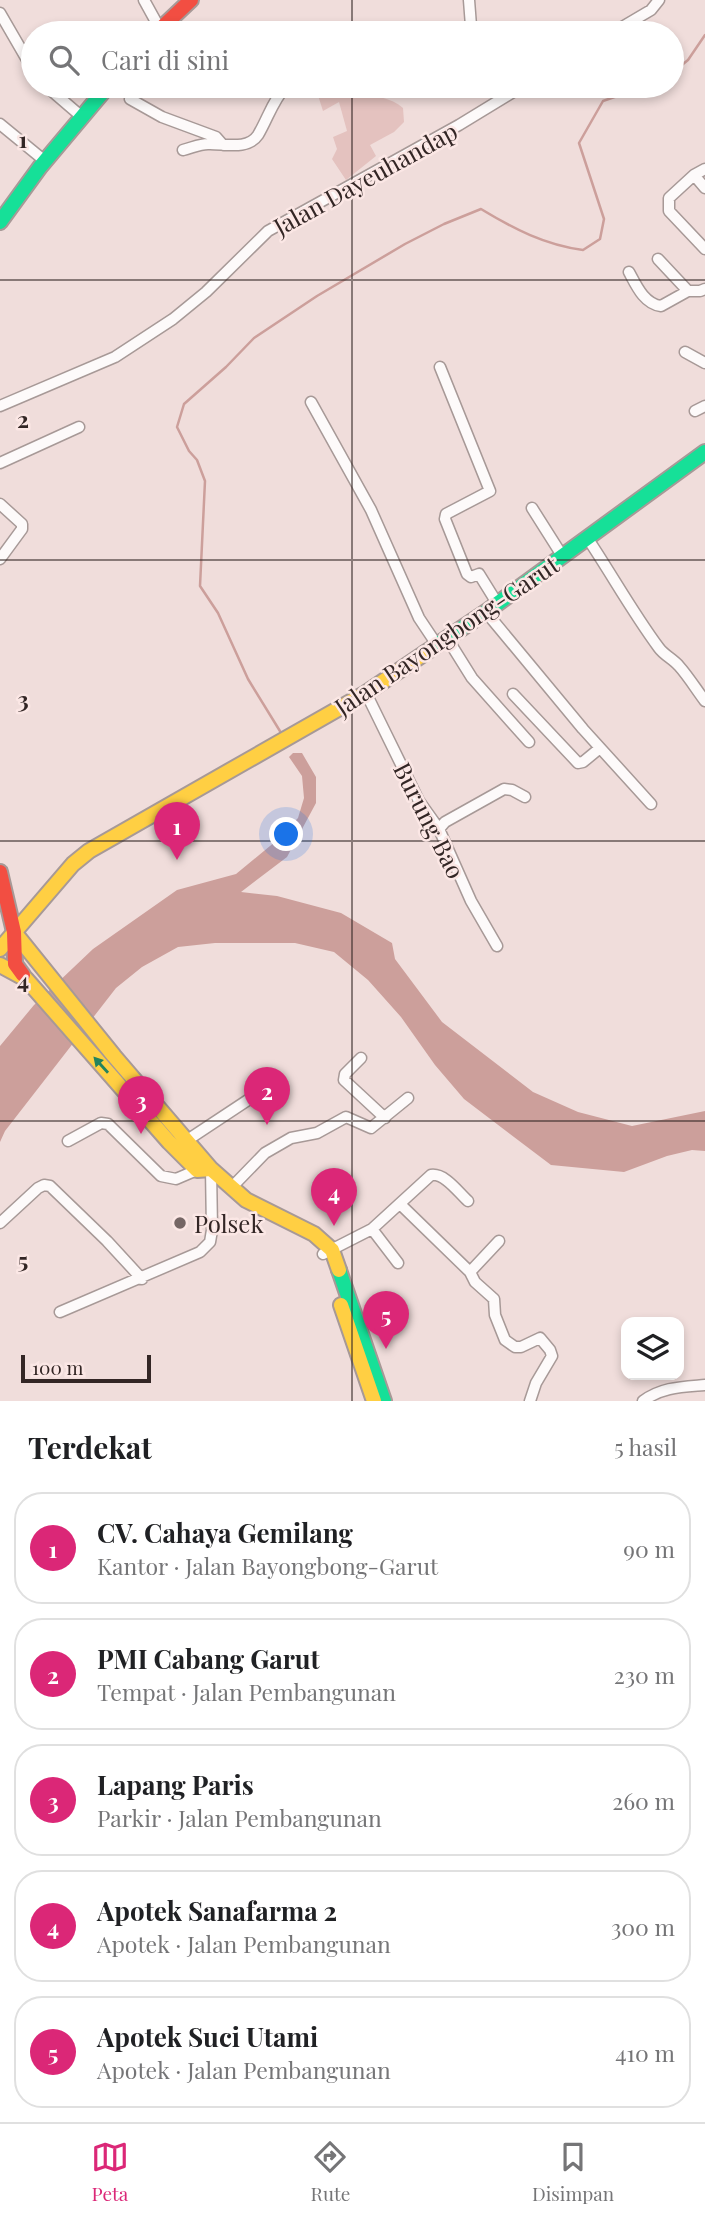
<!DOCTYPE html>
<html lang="id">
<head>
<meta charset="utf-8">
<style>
	:root { --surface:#fff; --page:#f2f2f2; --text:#202124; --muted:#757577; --line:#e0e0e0; --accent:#db2777 }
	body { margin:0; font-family:"Playfair Display",serif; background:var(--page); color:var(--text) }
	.controls { position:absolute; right:21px; bottom:21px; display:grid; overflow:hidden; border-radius:14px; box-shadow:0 4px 10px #0003 }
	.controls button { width:63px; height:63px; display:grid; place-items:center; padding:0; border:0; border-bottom:2px solid var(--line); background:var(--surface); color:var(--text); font:35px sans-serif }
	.scale { position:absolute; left:21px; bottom:18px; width:130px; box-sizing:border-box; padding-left:7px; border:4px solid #332625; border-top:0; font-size:19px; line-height:24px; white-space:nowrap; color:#332625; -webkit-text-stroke:5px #fbe7e5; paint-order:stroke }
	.you { position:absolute; left:287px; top:835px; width:24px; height:24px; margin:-18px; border:5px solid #fff; border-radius:50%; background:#1a73e8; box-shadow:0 0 0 10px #1a73e833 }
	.badge { display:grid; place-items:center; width:46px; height:46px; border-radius:50%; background:var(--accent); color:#fff; font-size:23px; font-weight:700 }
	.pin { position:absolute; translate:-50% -58px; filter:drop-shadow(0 2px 4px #0008) }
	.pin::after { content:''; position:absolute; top:37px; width:24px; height:21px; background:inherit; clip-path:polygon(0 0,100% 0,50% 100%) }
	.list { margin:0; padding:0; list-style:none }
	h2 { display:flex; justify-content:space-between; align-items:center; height:91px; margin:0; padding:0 28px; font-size:30px }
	h2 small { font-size:23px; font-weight:400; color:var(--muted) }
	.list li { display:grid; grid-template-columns:46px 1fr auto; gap:21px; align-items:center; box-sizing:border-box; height:112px; margin:0 14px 14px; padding:0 14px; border:2px solid var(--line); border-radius:28px }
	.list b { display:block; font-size:26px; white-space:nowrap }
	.list p { margin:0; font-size:23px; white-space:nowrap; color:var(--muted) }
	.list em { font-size:23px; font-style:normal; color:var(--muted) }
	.icon { flex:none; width:38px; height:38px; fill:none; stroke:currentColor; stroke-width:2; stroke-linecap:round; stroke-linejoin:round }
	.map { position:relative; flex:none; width:705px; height:1401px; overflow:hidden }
	.search { position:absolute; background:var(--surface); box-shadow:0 4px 10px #0003; left:21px; right:21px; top:21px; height:77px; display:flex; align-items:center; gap:18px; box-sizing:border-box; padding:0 24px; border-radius:38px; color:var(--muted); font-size:26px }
	.sheet { height:721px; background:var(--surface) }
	nav { display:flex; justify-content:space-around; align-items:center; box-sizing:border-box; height:98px; border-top:2px solid var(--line); background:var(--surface); font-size:19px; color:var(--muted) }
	nav a { display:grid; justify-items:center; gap:4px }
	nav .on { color:var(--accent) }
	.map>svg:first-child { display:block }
	.green { fill:#e4c2bf }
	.water { fill:#cc9f9b }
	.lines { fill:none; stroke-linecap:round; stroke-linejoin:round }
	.stream { stroke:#cc9f9b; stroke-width:2.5 }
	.street-casing { stroke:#a79997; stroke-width:13 }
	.fast-casing { stroke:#a79997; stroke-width:18 }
	.slow-casing { stroke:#a79997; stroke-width:18 }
	.jam-casing { stroke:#a79997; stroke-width:18 }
	.street { stroke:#fdfafa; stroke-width:10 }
	.fast { stroke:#16e098; stroke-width:14 }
	.slow { stroke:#ffcf43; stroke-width:14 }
	.jam { stroke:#f24e42; stroke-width:14 }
	.oneway { fill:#24835e }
	.grid { fill:none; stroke:#332625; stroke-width:2; stroke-opacity:0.55 }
	.poi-dot { fill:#756665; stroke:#fbe7e5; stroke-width:2.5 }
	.labels { text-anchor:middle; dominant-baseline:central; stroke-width:5; stroke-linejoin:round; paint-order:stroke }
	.street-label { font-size:24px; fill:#332625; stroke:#fbe7e5 }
	.poi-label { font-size:24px; fill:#332625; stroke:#fbe7e5; text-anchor:start }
	.grid-label { font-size:23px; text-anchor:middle; font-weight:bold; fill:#332625; stroke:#fbe7e5; stroke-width:5; stroke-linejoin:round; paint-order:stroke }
</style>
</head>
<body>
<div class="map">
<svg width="705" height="1401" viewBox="0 0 705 1401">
	<rect width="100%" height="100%" fill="#f0dddb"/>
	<path class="green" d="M315 86H356V94C371 94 392 98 403 108L404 122 394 132 370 145 376 156 346 180 332 159 337 149 333 137 347 131 339 102 323 111Z"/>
	<path class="water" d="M293 753H302L316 777V803L287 857 241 892 277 896 341 913 392 943 395 959 442 1022 533 1092 578 1112 632 1126 705 1111V1151L692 1150 667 1156 624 1172 551 1165 464 1099 435 1065 401 1017 368 980 334 952 295 943H215L178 947 142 967 116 988 5 1131 0 1142V1046L34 1005 93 949 177 890 236 874 276 841 298 818 304 798 302 776 289 757Z"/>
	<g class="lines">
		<path class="stream" d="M672 73 688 60 705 35
			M283 736 248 679 218 613 200 586 205 481 197 460 189 451 177 427 184 404 226 367 254 338 317 296 405 244 444 224 481 209C514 229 545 245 583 250L600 239 604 219 579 143 603 101 646 86"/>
		<defs>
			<path id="street" d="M144 0 160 29
				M469 0 471 26 475 33
				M0 13 33 70
				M612 33 651 10 659 0
				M46 86 82 117
				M130 99 162 117 216 137 223 145
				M0 124 45 161
				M183 150C192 148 201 143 210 144 226 144 248 150 258 135 268 118 273 100 286 86
				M705 169 694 175 669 198V211L705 249
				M694 175 705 188
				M658 259 688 291
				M629 272C636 285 644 304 661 306L688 291H700L705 289
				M685 352 705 363
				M440 367 490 491 446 514 445 519 467 574 471 577 479 574 497 603
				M311 402 371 510 419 618 437 645
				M0 406 115 357 173 319 206 292 268 231 459 125 523 86
				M695 411 705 406
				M0 463 79 427
				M0 504 22 524V529L0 559
				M532 508 563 557
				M588 539C612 575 633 613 659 648 664 655 673 659 679 666 688 676 696 689 705 701
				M486 612 583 729 651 804
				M447 638 472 678 529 742
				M366 693 419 801 439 829 471 901 497 946
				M513 694 578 763 583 762 600 748
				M439 829 445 822 504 789 512 790 525 797
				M361 1058 345 1074 344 1080 385 1118
				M68 1141 101 1123 108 1124 161 1176 176 1179 197 1170
				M186 1141 260 1092
				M231 1188 265 1153 291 1138 317 1133 346 1117 371 1128 408 1098
				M400 1204 470 1272 499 1241
				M0 1223 38 1188 44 1185 50 1186 107 1241 142 1279
				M372 1229 398 1263
				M323 1254 372 1229 431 1175C445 1173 458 1192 468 1201
				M470 1272 475 1282 494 1299 495 1315 505 1340 515 1347H521L540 1338 550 1350 552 1356 536 1383 530 1401
				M60 1312 200 1252 210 1242 212 1230 211 1169
				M643 1401C662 1387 682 1387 705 1385"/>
			<path id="fast" d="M0 222 40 167 108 86
				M425 653 486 612 705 452
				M339 1270 384 1401"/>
			<path id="slow" d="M14 932 114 1056 211 1169 246 1200 314 1234 332 1250 339 1270
				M0 949 73 864 89 851 366 693 425 653
				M0 965 26 979 169 1142 197 1170 211 1169
				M341 1305 374 1401"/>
			<path id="jam" d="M156 33 191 0
				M0 872 14 932 15 964 23 975"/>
		</defs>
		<use href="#street" class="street-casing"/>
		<use href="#fast" class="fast-casing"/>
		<use href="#slow" class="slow-casing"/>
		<use href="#jam" class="jam-casing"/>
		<use href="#street" class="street"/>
		<use href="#fast" class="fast"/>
		<use href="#slow" class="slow"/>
		<use href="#jam" class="jam"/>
	</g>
	<defs><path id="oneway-solid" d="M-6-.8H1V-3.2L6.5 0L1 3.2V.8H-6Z" transform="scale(1.75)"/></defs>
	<use class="oneway" href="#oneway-solid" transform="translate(101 1065) rotate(-132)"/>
	<path class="grid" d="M352 0V33M352 86V1401M0 280H705M0 560H705M0 841H705M0 1121H705"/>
	<circle class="poi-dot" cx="180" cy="1223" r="7"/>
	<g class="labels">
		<g class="street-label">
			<text transform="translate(365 178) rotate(-29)">Jalan Dayeuhandap</text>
			<text transform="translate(446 635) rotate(-34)">Jalan Bayongbong-Garut</text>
			<text transform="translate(430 820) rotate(63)">Burung Bao</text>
		</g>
		<g class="poi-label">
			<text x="194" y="1223">Polsek</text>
		</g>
	</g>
	<g class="grid-label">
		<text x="23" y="148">1</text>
		<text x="23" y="428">2</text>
		<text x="23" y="708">3</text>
		<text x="23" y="989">4</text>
		<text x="23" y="1269">5</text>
	</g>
</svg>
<div class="controls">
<button><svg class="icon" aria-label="layers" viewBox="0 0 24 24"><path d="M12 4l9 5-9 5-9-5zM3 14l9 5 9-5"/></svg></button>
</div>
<div class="scale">100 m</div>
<div class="you"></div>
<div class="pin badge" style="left:177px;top:860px">1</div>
<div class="pin badge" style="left:267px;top:1125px">2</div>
<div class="pin badge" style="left:141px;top:1134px">3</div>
<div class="pin badge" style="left:334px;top:1226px">4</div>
<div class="pin badge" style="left:386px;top:1349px">5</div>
<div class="search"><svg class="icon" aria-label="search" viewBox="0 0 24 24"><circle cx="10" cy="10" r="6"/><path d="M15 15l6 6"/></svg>Cari di sini</div>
</div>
<section class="sheet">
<h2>Terdekat<small>5 hasil</small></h2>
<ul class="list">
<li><span class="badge">1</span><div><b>CV. Cahaya Gemilang</b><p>Kantor · Jalan Bayongbong-Garut</p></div><em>90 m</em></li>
<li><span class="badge">2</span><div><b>PMI Cabang Garut</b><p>Tempat · Jalan Pembangunan</p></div><em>230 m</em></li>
<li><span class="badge">3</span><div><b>Lapang Paris</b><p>Parkir · Jalan Pembangunan</p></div><em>260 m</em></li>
<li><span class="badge">4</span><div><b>Apotek Sanafarma 2</b><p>Apotek · Jalan Pembangunan</p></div><em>300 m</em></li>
<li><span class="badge">5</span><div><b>Apotek Suci Utami</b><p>Apotek · Jalan Pembangunan</p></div><em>410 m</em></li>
</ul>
</section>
<nav>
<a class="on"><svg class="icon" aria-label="map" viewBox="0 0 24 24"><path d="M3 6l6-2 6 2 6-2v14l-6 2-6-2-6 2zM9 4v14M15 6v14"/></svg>Peta</a>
<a><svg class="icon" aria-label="directions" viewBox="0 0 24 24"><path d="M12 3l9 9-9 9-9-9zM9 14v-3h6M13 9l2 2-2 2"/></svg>Rute</a>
<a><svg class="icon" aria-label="saved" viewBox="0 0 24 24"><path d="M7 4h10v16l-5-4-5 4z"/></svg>Disimpan</a>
</nav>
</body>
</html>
